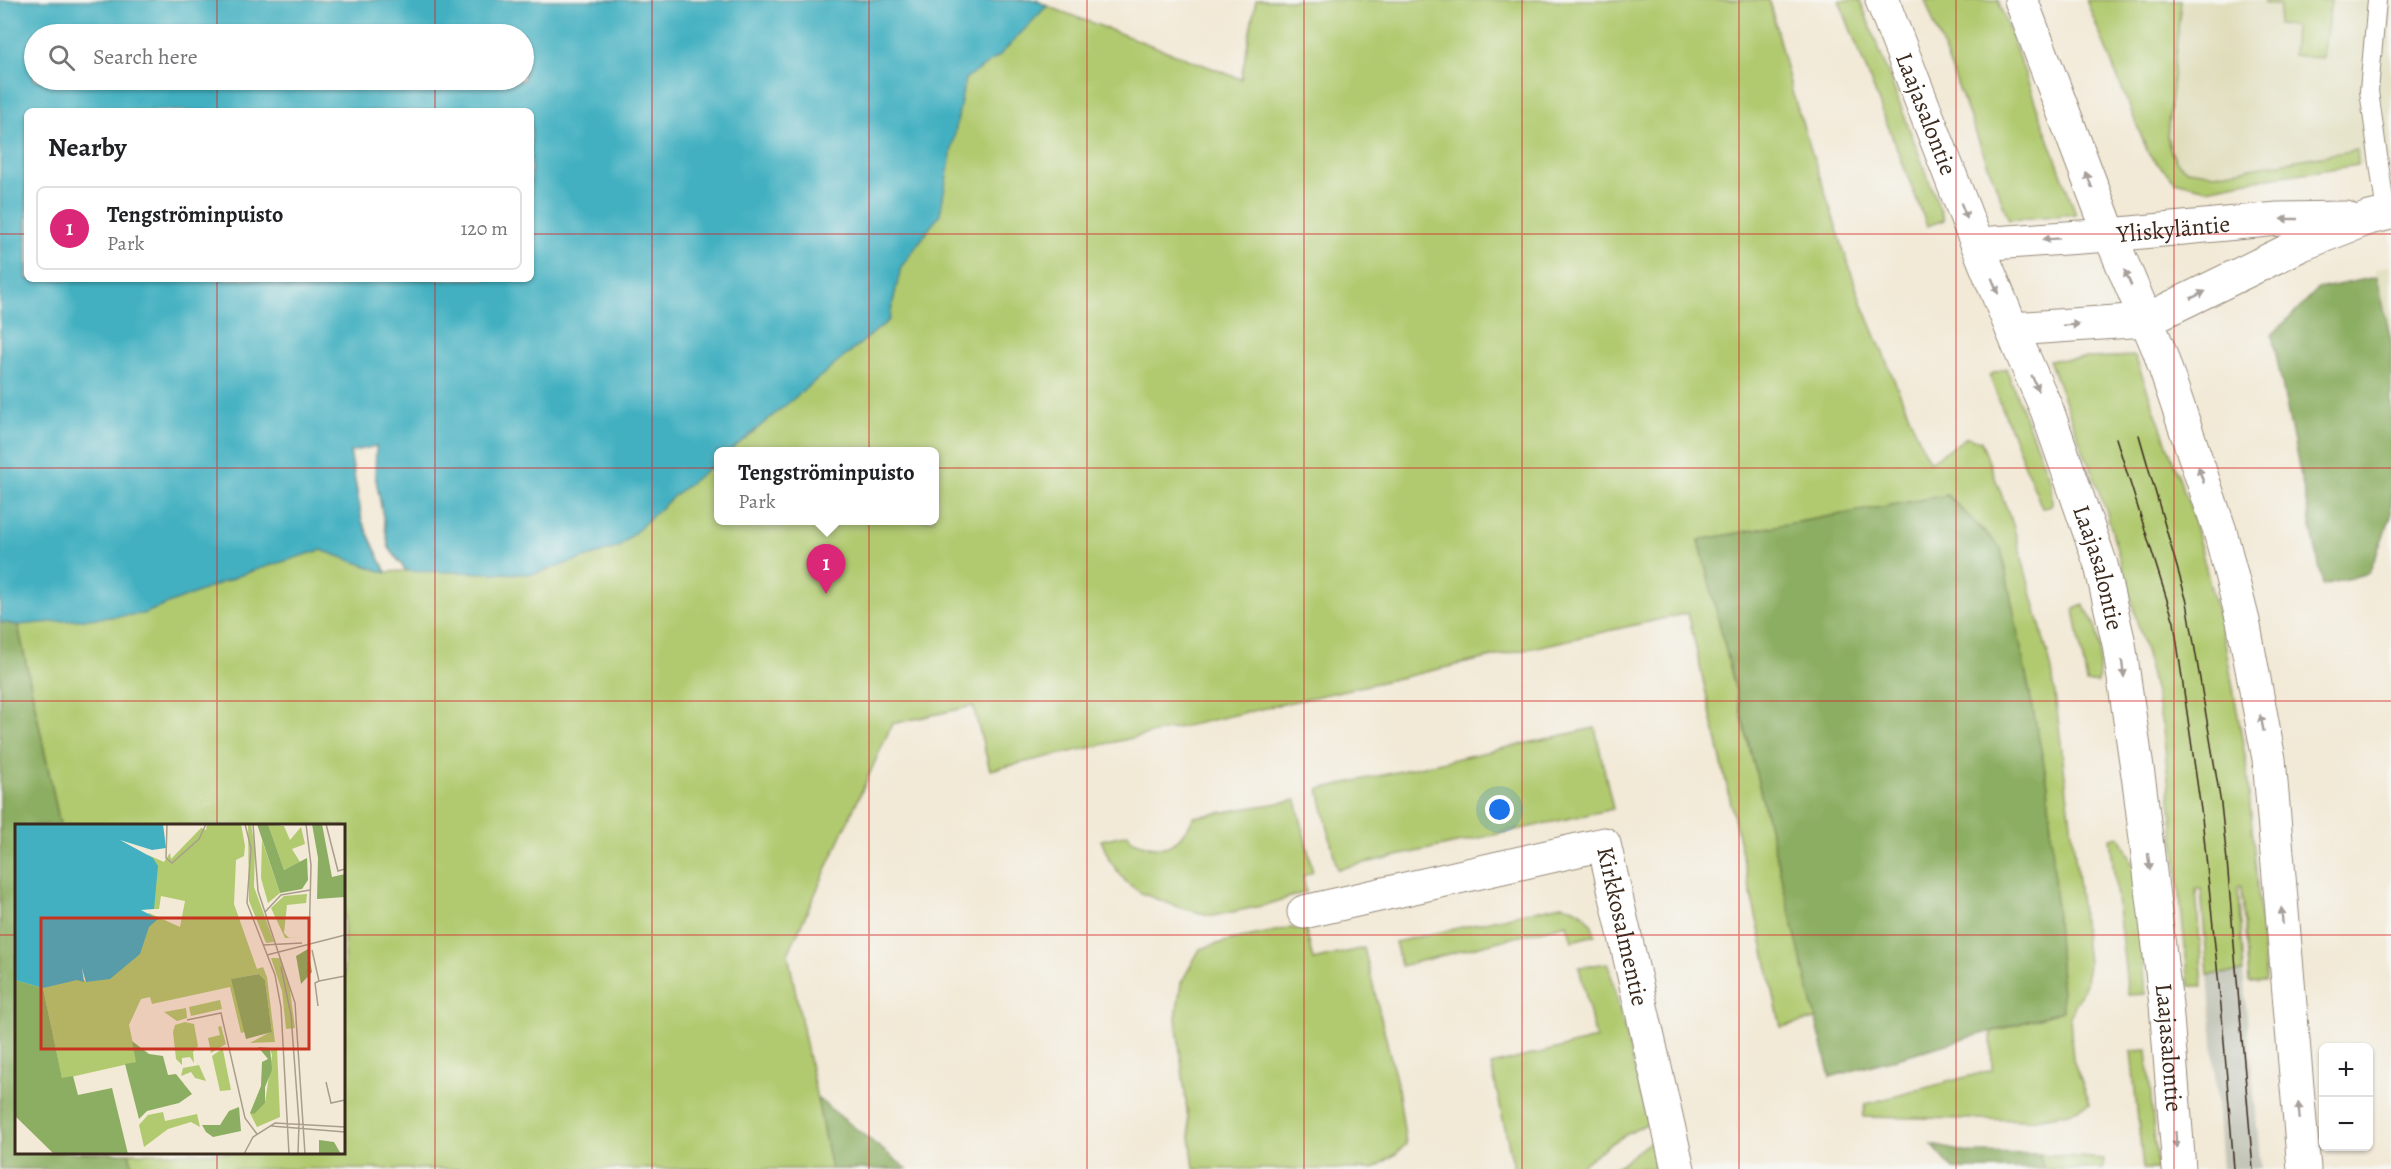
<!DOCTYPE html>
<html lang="en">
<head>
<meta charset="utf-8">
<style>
	:root { --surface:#fff; --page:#f6f6f6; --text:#202124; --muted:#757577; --line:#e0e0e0; --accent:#db2777 }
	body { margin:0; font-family:Alegreya,serif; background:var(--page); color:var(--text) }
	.controls { position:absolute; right:18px; bottom:18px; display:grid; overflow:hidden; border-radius:9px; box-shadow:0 2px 4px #0004 }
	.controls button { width:54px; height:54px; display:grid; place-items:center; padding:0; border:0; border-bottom:2px solid var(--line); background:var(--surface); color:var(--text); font:30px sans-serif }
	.you { position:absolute; left:1500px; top:810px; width:21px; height:21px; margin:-15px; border:4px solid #fff; border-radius:50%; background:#1a73e8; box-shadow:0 0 0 9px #1a73e833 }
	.badge { display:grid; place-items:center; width:39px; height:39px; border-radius:50%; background:var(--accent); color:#fff; font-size:20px; font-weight:700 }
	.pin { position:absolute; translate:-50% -50px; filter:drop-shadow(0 2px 3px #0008) }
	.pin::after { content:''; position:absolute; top:32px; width:21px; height:18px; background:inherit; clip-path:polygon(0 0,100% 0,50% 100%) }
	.popup { position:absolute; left:714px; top:447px; width:225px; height:78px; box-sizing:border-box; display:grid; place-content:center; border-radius:9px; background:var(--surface); filter:drop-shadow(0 2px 4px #0005); font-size:20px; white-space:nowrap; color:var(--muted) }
	.popup b { font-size:22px; color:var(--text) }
	.popup::after { content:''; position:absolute; left:50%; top:100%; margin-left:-12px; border:12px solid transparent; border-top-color:var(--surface) }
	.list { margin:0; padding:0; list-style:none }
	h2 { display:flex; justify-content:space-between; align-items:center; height:78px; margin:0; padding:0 24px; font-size:26px }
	h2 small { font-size:20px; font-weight:400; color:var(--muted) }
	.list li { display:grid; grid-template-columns:39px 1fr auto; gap:18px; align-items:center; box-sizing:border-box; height:84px; margin:0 12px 12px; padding:0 12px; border:2px solid var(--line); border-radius:9px }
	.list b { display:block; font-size:22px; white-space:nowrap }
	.list p { margin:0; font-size:20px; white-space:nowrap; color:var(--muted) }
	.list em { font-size:20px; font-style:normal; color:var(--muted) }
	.icon { flex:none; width:33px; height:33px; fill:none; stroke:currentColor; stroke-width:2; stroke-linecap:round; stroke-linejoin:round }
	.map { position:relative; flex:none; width:2391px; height:1169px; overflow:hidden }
	.search { position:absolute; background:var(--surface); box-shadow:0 2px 4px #0004; left:24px; top:24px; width:510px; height:66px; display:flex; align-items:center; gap:15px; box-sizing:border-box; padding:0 21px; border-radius:33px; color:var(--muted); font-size:22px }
	.panel { position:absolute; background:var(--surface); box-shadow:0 2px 4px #0004; left:24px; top:108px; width:510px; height:174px; border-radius:9px }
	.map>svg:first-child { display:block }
	.built { fill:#e0ddbb }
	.industrial { fill:#c4c6b9 }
	.green { fill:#b1ca70; stroke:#767a47; stroke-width:1.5; fill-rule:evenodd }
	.forest { fill:#8cae62; stroke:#646c40; stroke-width:1.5 }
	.water { fill:#43b0c1; stroke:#3f6d70; stroke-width:1.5; fill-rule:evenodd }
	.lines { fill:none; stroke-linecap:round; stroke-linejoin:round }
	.lane-casing { stroke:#968a7a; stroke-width:20 }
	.street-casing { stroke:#968a7a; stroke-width:35 }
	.secondary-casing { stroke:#968a7a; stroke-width:35 }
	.primary-casing { stroke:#968a7a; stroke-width:35 }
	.lane { stroke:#fff; stroke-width:18 }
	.street { stroke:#fff; stroke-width:33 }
	.secondary { stroke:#fff; stroke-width:33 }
	.primary { stroke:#fff; stroke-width:33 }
	.tram { stroke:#3b2a1e; stroke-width:1.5 }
	.oneway { fill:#a79f9a }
	.grid { fill:none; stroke:#d62828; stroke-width:1.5; stroke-opacity:0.55 }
	.labels { text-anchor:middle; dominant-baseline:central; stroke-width:4.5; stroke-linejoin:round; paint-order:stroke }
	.street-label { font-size:24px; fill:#3b2a1e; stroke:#f6f6f2 }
	.inset-road { fill:none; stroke:#a99d8c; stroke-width:1.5 }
	.view { fill:#c8321e; fill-opacity:0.15; stroke:#c8321e; stroke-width:3 }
	.inset-edge { fill:none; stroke:#3b2a1e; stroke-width:3 }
</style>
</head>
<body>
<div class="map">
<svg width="2391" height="1169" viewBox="0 0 2391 1169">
	<rect width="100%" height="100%" fill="#f6f6f2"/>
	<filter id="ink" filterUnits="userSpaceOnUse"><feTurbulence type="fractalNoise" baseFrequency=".0167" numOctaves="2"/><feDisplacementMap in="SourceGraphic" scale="12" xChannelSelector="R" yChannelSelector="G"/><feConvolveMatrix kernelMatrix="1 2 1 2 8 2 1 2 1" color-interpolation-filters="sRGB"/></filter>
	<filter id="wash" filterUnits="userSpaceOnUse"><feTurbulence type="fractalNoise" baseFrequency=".008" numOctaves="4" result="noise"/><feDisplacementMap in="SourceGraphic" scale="24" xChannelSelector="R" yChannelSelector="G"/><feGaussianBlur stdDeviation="1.35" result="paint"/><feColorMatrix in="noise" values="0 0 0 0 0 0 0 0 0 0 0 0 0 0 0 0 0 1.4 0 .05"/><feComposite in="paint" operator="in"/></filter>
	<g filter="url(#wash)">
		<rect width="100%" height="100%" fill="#f2e9d6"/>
		<path class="built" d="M2107 0H2391V160L2242 182 2207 189 2161 153Z
			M2391 265V341L2375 269Z"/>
		<path class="industrial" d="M2243 972 2261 1169H2222L2208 975Z"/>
		<path class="green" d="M784 0H1036L1047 6 1241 79 1256 0H1769L1793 95 1859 296 1924 451 1930 462 1967 437 1981 441 2013 525 2052 670 2088 962 2086 984 2070 1016 2073 1060 2090 1103 2069 1113 2030 1120 1863 1117 1866 1104 1992 1070 1991 1032 2063 1011 2048 785 2001 548 1947 495 1699 540 1816 1019 1781 1027 1688 613 990 770 973 706 892 724 788 954 831 1169H133L129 1153 344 1152V826L60 825 18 625 0 622V532L350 451 362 521 386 572 406 571 389 548 375 474 400 427ZM718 452H934V520H718Z
			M1839 0H1860L1944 220 1927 226Z
			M1925 0H1998L2076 214 2009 220Z
			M2086 0H2181L2167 136 2170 149 2176 161 2187 170 2215 174 2357 150 2358 165 2242 182 2207 189 2175 181 2149 155Z
			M2265 0H2331L2323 58 2293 55 2295 27 2278 24 2280 5 2265 3Z
			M2135 356 2191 510 2225 643 2246 761 2266 981 2249 982 2241 886 2238 887 2243 972 2208 975 2201 889H2196L2203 986H2189L2163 729 2146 654 2107 513 2049 360Z
			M2006 368 2051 483 2052 505 2042 508 1989 375Z
			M2083 605C2103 632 2101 652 2098 683H2087L2074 609Z
			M1595 728 1613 809 1337 869 1319 789Z
			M1296 800 1313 872 1303 876 1306 892 1266 905 1213 916 1181 908 1141 893 1126 882 1110 861 1101 840 1128 834 1131 840C1166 855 1175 848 1194 817Z
			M2120 836 2135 869 2145 994 2128 995 2110 838Z
			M1561 905C1580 907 1591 917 1595 935L1572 941 1567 924 1401 966 1395 942Z
			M1290 928 1306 930 1313 960 1364 948 1398 1088 1406 1144 1396 1154 1373 1169H1194L1176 1018 1181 983 1200 949 1231 940Z
			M1608 963 1648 1123 1609 1144 1577 1169H1514L1491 1065 1596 1039 1579 967Z
			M2147 1050 2157 1169H2143L2131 1051Z
			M1651 1141 1655 1168 1614 1169Z
			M2039 1154 2104 1159 2103 1169H2044Z"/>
		<path class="forest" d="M2377 277 2391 341V516L2369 573 2323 585 2272 335 2318 289Z
			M1947 495 2001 548 2048 785 2063 1011 1830 1077 1699 540Z
			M0 622 18 625 60 825 16 826V1152L129 1153 133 1169H0Z
			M817 1098 907 1169H831Z
			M1932 1145 1969 1153 2039 1154 2044 1169H1953Z"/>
		<path class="water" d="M0 0H1036L1047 6 999 56 965 79 940 214 901 267 889 320 730 451 718 452V461L675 495 619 547 534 574 407 571 389 548 375 474 376 446 350 452 362 521 386 573 321 550 246 573 143 614 18 625 0 622ZM34 34H524V80H34ZM27 111H531V279H27Z"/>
	</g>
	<g filter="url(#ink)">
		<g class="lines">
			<defs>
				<path id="lane" d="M2377 0 2369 91 2386 214"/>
				<g id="street">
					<path id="s1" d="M1304 912 1604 844 1678 1169"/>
				</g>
				<g id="secondary">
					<path id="s2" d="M1978 244 2110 235 2278 219 2346 218"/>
					<path d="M2012 329 2146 320 2302 244 2369 218 2391 213"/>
				</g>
				<g id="primary">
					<path id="s3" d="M1882 0 1968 221 2020 349 2047 410 2101 565 2119 644 2140 789 2166 1005 2179 1169"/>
					<path d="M2021 0 2110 235 2159 350 2220 531 2243 621 2269 759 2304 1169"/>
				</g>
			</defs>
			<use href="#lane" class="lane-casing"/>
			<use href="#street" class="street-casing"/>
			<use href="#secondary" class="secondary-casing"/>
			<use href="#primary" class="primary-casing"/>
			<use href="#lane" class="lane"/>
			<use href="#street" class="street"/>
			<use href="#secondary" class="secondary"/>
			<use href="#primary" class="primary"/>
			<path class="tram" d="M2139 435 2187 602 2221 804 2227 861 2253 1169
				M2116 438 2174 622 2202 817 2222 1016 2234 1169"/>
		</g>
		<defs><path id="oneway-solid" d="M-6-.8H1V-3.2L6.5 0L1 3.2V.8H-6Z" transform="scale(1.5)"/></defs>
		<g class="oneway">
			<use href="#oneway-solid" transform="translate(2089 180) rotate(-111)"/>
			<use href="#oneway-solid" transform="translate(1964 211) rotate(69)"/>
			<use href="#oneway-solid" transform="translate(2289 219) rotate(180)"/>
			<use href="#oneway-solid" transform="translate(2051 239) rotate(176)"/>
			<use href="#oneway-solid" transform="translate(2128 278) rotate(-113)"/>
			<use href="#oneway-solid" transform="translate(1995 286) rotate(68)"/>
			<use href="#oneway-solid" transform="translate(2198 295) rotate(-26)"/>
			<use href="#oneway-solid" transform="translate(2071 325) rotate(-4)"/>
			<use href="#oneway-solid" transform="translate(2035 383) rotate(66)"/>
			<use href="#oneway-solid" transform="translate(2201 475) rotate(-109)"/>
			<use href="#oneway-solid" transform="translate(2123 669) rotate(82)"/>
			<use href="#oneway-solid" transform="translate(2262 723) rotate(-101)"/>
			<use href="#oneway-solid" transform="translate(2149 862) rotate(83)"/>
			<use href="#oneway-solid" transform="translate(2282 916) rotate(-95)"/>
			<use href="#oneway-solid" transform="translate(2299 1111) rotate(-95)"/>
			<use href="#oneway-solid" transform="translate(2176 1140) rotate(86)"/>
		</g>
	</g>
	<path class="grid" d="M217 0V34M435 0V34M652 0V1169M869 0V1169M1087 0V1169M1304 0V1169M1522 0V1169M1739 0V1169M1956 0V1169M2174 0V1169M217 80V111M435 80V111M0 234H27M531 234H2391M217 279V826M435 279V1169M0 468H2391M0 701H2391M0 935H16M344 935H2391M217 1152V1169"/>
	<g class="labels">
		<g class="street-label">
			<text stroke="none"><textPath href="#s3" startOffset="122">Laajasalontie</textPath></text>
			<text stroke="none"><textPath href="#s2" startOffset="196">Yliskyläntie</textPath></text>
			<text stroke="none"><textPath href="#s3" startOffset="608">Laajasalontie</textPath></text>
			<text stroke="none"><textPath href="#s1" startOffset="392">Kirkkosalmentie</textPath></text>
			<text stroke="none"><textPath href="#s3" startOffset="1094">Laajasalontie</textPath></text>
		</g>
	</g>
	<g transform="translate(15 824)">
		<rect width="330" height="330" fill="#f2e9d6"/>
		<path d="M192 0H226L230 22 229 32 221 36 219 80 242 145 248 143 252 153 260 218 235 219 257 207 250 156 244 150 217 155 230 208 226 209 215 163 137 180 135 173 126 175 114 201 122 238 47 255 28 164 0 156V147L65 145 66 153 71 158 68 147 134 89 165 103 170 77 146 72 144 85H136L133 31 149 38 155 29 156 35 186 4 191 6ZM233 0H236L240 24 239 63 259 118 251 119 234 77ZM253 0 269 2 275 16 286 3 290 20 277 25 285 38 269 46ZM247 16 265 69 253 79 246 54ZM292 70 291 79 272 81 269 109 274 114 290 113 270 114 256 84 269 72ZM256 134H265L275 166 280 204 271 205 267 167ZM205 176 207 185 176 192 174 183ZM171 184 172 194 162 197 149 188ZM170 198 179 200 183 222 178 228 179 239 175 233 167 234V241L161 235 158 208 160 201ZM206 202 211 220 196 229 193 214 205 211 203 203ZM211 222 208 226 216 266 205 267 197 232ZM255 224H262L265 293 242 303 235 289 250 279 257 231ZM184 241 191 257 180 254 176 248 166 252 168 244ZM148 288 150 297 182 290 185 303 176 298 153 305 129 323 124 301 133 291Z" fill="#b1ca70"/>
		<path d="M242 0H253L269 46 292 34 293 56 287 65 265 69ZM297 0H307L317 53 330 50V73L302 75 303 34ZM293 125 297 148 286 160 281 132ZM244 150 250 156 257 208 231 215 216 155ZM0 156 28 164 47 254 58 252 63 271 97 264 113 330H39L0 292ZM117 217 134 230 148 232 153 251 161 250 177 270 164 279 132 287 124 295 110 240 121 238ZM243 223 255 224 257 246 250 263V279L239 290 235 289 246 262 247 238 253 235ZM224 283 226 307 198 313 191 308 187 301H205L214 287ZM304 316 319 318 326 330H304Z" fill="#8cae62"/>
		<path d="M0 0H148L151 24 137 26 105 16 138 34 143 42 139 85 126 86 143 95 134 103 125 130 95 155 71 158 67 144 69 158 62 156 28 164 0 156Z" fill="#43b0c1"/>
		<path class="inset-road" d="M152 0 151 34 157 39 184 15 191 0M230 0 236 24 232 79 260 151 266 183 274 330M238 0 243 67 280 179 290 330M291 0 296 41 294 118M311 0 323 47 330 45M250 88 266 71 295 66M248 121 287 119M297 126 304 157 300 159 303 182M252 131 330 111M266 143 276 191 284 299 283 330M304 157 330 152M172 196 206 189 230 294 242 310M311 258 316 279 330 276M256 302 330 308M229 330 238 313 260 299 330 303"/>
		<path class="view" d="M26 94H294V225H26Z"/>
		<rect width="330" height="330" class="inset-edge"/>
	</g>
</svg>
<div class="controls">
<button>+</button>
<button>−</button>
</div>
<div class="you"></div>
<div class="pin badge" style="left:826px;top:594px">1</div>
<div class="popup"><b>Tengströminpuisto</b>Park</div>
<div class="search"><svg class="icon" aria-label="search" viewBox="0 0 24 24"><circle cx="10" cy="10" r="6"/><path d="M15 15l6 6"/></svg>Search here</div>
<section class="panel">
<h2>Nearby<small></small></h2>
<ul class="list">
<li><span class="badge">1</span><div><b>Tengströminpuisto</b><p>Park</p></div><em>120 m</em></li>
</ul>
</section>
</div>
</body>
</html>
